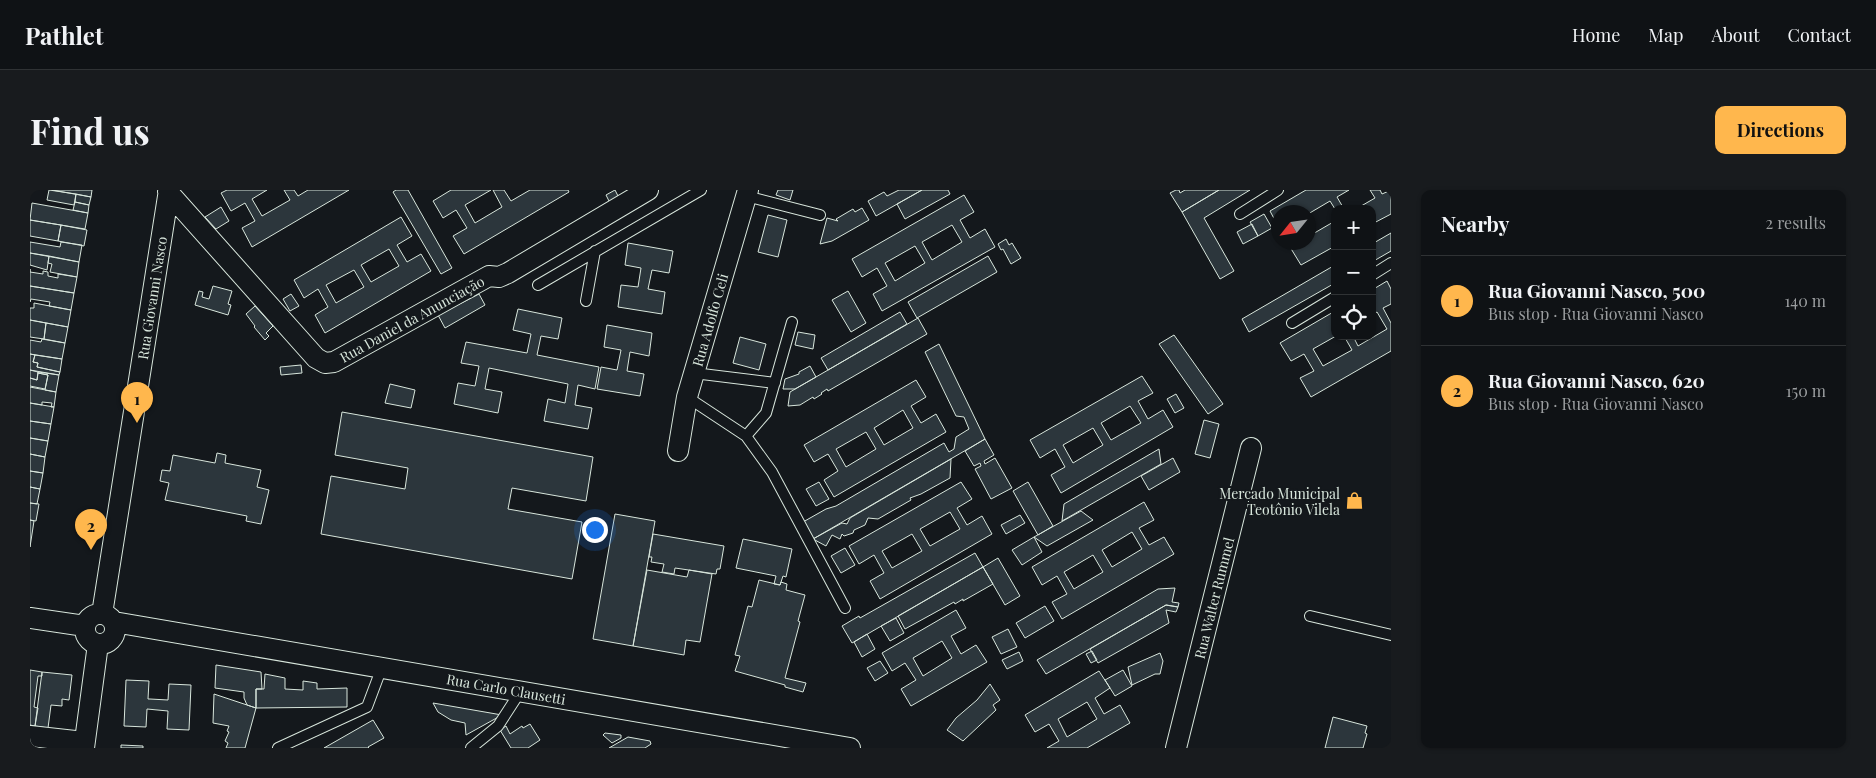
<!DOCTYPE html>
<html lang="en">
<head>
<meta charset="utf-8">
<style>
	:root { --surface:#0f1215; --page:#181b1e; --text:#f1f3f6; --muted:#9b9ea0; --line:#2f3234; --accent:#ffb74d }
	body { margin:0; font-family:"Playfair Display",serif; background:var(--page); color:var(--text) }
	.controls { position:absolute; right:15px; top:15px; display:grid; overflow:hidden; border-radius:10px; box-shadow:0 1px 4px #0004 }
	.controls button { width:45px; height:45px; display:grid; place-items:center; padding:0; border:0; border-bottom:1px solid var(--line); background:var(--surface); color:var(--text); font:25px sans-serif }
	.compass { position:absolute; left:1241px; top:15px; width:45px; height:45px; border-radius:50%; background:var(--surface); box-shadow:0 1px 4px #0004; rotate:240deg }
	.you { position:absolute; left:564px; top:339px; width:18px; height:18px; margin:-12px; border:4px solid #fff; border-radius:50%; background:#1a73e8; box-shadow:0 0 0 8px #1a73e833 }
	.badge { display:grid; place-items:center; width:32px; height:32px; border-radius:50%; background:var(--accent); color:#111; font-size:16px; font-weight:700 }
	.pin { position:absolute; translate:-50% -41px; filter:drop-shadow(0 1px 2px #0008) }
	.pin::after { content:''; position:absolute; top:26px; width:18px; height:15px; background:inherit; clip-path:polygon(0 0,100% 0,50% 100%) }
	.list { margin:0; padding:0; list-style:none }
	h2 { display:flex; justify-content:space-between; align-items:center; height:65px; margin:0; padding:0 20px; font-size:21px }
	h2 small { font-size:16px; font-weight:400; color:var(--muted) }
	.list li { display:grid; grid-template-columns:32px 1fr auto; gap:15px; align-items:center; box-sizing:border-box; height:90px; padding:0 20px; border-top:1px solid var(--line) }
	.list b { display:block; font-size:19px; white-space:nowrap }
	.list p { margin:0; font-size:16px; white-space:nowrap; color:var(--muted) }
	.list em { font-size:16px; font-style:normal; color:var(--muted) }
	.icon { flex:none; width:28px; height:28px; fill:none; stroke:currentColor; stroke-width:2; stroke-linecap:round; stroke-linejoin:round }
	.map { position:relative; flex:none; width:1361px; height:558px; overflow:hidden; border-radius:10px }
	header { display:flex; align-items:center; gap:30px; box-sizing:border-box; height:70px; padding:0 25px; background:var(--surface); border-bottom:1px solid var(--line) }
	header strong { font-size:24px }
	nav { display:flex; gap:28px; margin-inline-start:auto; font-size:18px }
	.intro { display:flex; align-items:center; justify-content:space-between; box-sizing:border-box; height:120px; padding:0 30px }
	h1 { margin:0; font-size:35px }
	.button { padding:12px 22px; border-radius:10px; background:var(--accent); color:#111; font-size:18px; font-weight:700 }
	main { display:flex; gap:30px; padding:0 30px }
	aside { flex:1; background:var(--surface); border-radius:10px; box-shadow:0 1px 4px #0004 }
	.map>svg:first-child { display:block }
	.building { fill:#2c363c; stroke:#d8e6dc; fill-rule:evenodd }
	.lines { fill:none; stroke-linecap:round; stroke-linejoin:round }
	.service-casing { stroke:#d8e6dc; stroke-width:12 }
	.minor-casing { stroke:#d8e6dc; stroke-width:22 }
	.service { stroke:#14181c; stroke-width:10 }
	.minor { stroke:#14181c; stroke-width:20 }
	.labels { text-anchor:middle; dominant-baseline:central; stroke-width:4; stroke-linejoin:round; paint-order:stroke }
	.street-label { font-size:14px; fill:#d8e6dc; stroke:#14181c }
	.poi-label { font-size:14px; fill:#d8e6dc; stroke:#14181c; text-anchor:end }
</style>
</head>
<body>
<header>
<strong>Pathlet</strong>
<nav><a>Home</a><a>Map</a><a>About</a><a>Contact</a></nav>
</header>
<div class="intro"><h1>Find us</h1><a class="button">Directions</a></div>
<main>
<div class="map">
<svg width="1361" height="558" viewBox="0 0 1361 558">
	<rect width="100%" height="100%" fill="#14181c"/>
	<path class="building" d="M19 0 46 4 44 15 17 10Z
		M22 0H62L61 7Z
		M197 0H237L222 9 232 26 260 10 254 0H264L268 6 278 0H319L222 57 212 38 225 31 215 13 201 21 191 3Z
		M366 0H378L422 78 411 84 363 2Z
		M421 0H461L435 15 445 33 472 17 463 0H474L481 11 500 0H538L539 2 434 64 423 46 437 38 426 20 413 28 403 11Z
		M585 0 591 12 582 17 576 5Z
		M748 0H763L760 10 746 5Z
		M869 0H892L846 26 838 11 854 2 857 6Z
		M892 0H918L920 4 875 29 867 14Z
		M1146 0H1149L1150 3 1155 0H1189L1152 22 1140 3Z
		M1189 0H1220L1174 28 1204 81 1190 89 1152 22Z
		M1276 0H1319L1307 7 1314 19H1305L1300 11 1278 24 1248 22V36L1240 21Z
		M1340 0H1350L1352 4 1361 0V24L1342 34V19H1326L1345 8Z
		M46 4 61 7 59 15 45 12Z
		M934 5 944 22 930 30 940 48 955 39 965 57 852 121 843 104 857 96 847 78 832 87 822 69ZM922 35 932 52 902 70 892 52ZM885 56 895 73 865 91 855 73Z
		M45 12 59 15 58 23 43 20Z
		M2 13 58 23 55 39 0 30Z
		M191 17 199 31 186 39 175 27Z
		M832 18 839 30 802 51 790 54 797 28 808 31 806 29 823 19 825 22Z
		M1234 24 1242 38 1228 46 1220 32Z
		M738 25 757 30 748 67 728 62Z
		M371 27 382 46 367 55 377 72 391 64 401 81 295 143 285 125 298 117 288 99 274 108 264 90ZM359 59 369 76 341 92 331 75ZM324 80 334 97 306 113 296 95Z
		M0 30 31 35 28 51 0 46Z
		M1305 31V56L1271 75 1260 57 1268 52H1278V40L1281 45Z
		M1222 34 1228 46 1213 54 1207 42Z
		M31 35 57 40 54 56 28 51Z
		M1361 43V61L1342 72V54Z
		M976 49 979 55 982 53 991 68 981 74 973 59 971 60 968 54Z
		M0 52 30 57 31 52 52 55 49 72 0 63Z
		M598 53 643 61 639 83 622 80 618 99 635 102 632 124 588 117 591 95 608 97 611 78 595 75Z
		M0 63 19 66 17 80 0 75Z
		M19 66 49 72 47 87 20 82 22 74 18 73Z
		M958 66 967 82 887 128 878 112Z
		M1305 75V93L1219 142 1212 129Z
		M0 79V82L13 84V81L18 82V86L28 88V84L47 87 44 103 0 96Z
		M1357 91 1361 99V114L1353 118 1361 133V161L1281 207 1270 188 1284 181 1274 164 1261 171 1250 153 1305 121 1306 146 1283 159 1293 176 1322 160 1314 146H1323L1328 156 1357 139 1347 122 1342 125V100Z
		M0 96 44 103 41 120 19 116 20 112 1 109 0 112Z
		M183 96 202 101 198 114 201 115 198 125 165 115 169 101 173 102 172 107 179 109Z
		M818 101 836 133 821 142 802 110Z
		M261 104 269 116 260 121 253 109Z
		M449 104 455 115 415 138 408 125Z
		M4 113 41 120 38 137 0 130V118H4Z
		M225 116 243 136 236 143 239 146 235 150 224 137 225 136 216 124Z
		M488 119 532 128 528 149 511 146 507 165 569 177 565 199 548 195 545 215 562 218 558 239 514 231 518 209 535 213 538 194 459 178 455 199 472 202 468 223 424 214 428 193 445 196 449 176 431 173 436 152 497 163 501 144 483 140Z
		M870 122 877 134 798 180 791 168Z
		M888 128 897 144 798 201 797 199 791 203 792 204 784 209 783 207 770 215 758 216 760 202Z
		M0 130 16 133 14 149 0 147Z
		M16 133 38 137 35 153 14 149Z
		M577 135 622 143 619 166 600 162 597 181 614 184 610 206 567 199 571 177 587 180 591 160 574 157Z
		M768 142 785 145 783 159 765 155Z
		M1144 145 1193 214 1178 224 1129 154Z
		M710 147 736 154 729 180 703 173Z
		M12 149 35 153 32 169 0 164V150L11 152Z
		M909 154 955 249 783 349 773 332 796 319 806 316 914 253 919 262 924 259 926 247 939 239 934 227 926 226 895 162Z
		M0 164 5 165 3 172 8 173 7 177 30 182 29 185 0 180Z
		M5 165 32 169 30 182 7 177 8 173 3 172Z
		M271 175 272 183 251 185 250 177Z
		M780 176 786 187 765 199H753L755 189 769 184V182Z
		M0 180 8 182 7 190 0 188Z
		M8 182 29 185 26 202 15 200 18 185 8 183Z
		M8 183 18 185 15 199 0 196V188L7 190Z
		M1112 186 1123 203 1108 211 1118 229 1133 220 1143 237 1031 303 1021 285 1035 277 1025 259 1010 268 1000 250ZM1100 216 1111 233 1081 250 1071 233ZM1063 238 1073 255 1043 273 1033 255Z
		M886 190 896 207 881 216 891 233 906 224 916 242 804 307 794 290 808 281 798 264 784 272 774 255ZM873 220 883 238 854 255 844 238ZM836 242 846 259 816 277 806 259Z
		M360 194 385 200 381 218 355 213Z
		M0 197 26 202 24 217H21L22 213 12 212V215L0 213Z
		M1146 204 1154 218 1145 223 1137 209Z
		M0 213 24 217 21 234 0 231Z
		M312 222 563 267 556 311 482 298 478 319 552 332 542 389 291 344 301 286 375 299 378 278 305 265Z
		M1174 230 1189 234 1180 268 1165 264Z
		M0 231 21 234 18 251 0 248Z
		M0 248 18 251 15 267 0 264Z
		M955 249 964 265 954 271 955 274 965 268 982 298 961 309 945 279 951 276 950 273 944 276 935 261Z
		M1129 259 1131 274 1032 331 1034 314Z
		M187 263 196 265 195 273 231 280 227 297 239 300 231 334 216 331 217 326 135 310 139 293 130 291 132 280 140 281 143 265 185 273Z
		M0 264 15 267 13 283 0 281Z
		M1143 268 1150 282 1119 300 1111 286Z
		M921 269 920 288 891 304 880 308 881 310 848 329 838 328 835 335 824 340 823 343 814 346 812 344 810 349 802 345 796 356 783 349 812 333 817 334 820 328Z
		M0 281 13 283 10 299 0 297Z
		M789 292 799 309 786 316 776 299Z
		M931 292 942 309 927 318 937 335 952 326 962 344 850 409 840 391 854 383 844 365 829 374 819 356ZM920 322 930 339 900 356 890 339ZM882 344 892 361 862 378 852 361Z
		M998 292 1023 336 1008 345 983 301Z
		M0 297 10 299 7 314 0 313Z
		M1114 312 1124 330 1109 338 1119 355 1134 347 1144 364 1032 429 1022 412 1037 404 1027 386 1012 395 1002 377ZM1102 342 1112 359 1082 377 1072 360ZM1063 365 1073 382 1044 399 1034 382Z
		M0 313 9 314 6 331 0 330Z
		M1051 321 1063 330 1017 356 1004 347Z
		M585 324 625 331 603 456 563 449Z
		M990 325 995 333 976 344 971 335Z
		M0 330 4 331 0 357Z
		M623 344 694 356 690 379H687L686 384 645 378 644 384 632 382 634 374 621 372 622 367H619Z
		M1004 347 1012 362 992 375 982 360Z
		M713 349 762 359 756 387 753 386 750 395 744 394 746 386 706 378Z
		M815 358 825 375 811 383 801 366Z
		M945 363 953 377 822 453 812 436 829 426 830 428Z
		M968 368 990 406 975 415 953 377Z
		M953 377 963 394 933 411V409L925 414 924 412 875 439 868 426Z
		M617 380 657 387 659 380 682 384 670 452 656 450 654 465 603 456Z
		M729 390 750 395 751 392 757 394 756 400 775 405 768 431 770 432 755 488 776 493 773 502 755 497V495L705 481 710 466 705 465 718 416 722 417Z
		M1145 398 1142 412 1149 413 1148 417 1136 415 1016 484 1007 470 1128 399Z
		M1136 415 1148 417 1146 422 1136 420 1139 433 1068 473 1060 459Z
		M1015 416 1024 431 995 448 986 433Z
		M926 420 936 438 921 446 931 464 946 455 957 472 881 516 871 499 886 490 875 473 862 481 852 463ZM912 451 922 468 893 486 883 468Z
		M866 428 874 443 860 451 851 436Z
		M978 439 987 457 971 464 962 447Z
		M837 444 845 459 832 467 824 452Z
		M1062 461 1067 470 1061 473 1056 464Z
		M989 462 993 471 977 479 972 470Z
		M1130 463 1133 471 1130 484H1125L1102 495 1098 477Z
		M850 471 858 483 845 491 837 478Z
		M186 475 231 482 232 499H226V518L217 515 214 508V502L185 498Z
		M0 480 12 482V486H8L4 517 8 518 5 536 0 535Z
		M1093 480 1102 496 1085 506 1075 490Z
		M1069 481 1080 498 1065 508 1074 524 1090 515 1100 533 1057 558H1017L1029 551 1019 534 1005 542 995 525ZM1057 512 1067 529 1037 547 1028 529Z
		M12 482 42 485 39 510 32 509V516L21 515 18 538 5 536Z
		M235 484 255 488V499L273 500V491L287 493V499L317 498V517L226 518V499H234Z
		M96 490 119 491 118 509H120L138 510 139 494 161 495 159 540 137 539 138 521 117 519 116 537 94 536Z
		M960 494 970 510 963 515 966 520 933 551 917 540 926 528 947 510Z
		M184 504 226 518 215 558H196L198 553 195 551 199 542 197 541 199 536 183 533Z
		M403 513 472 525 436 545 435 533 421 530 408 522Z
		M1303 527 1337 536 1335 543 1337 544 1333 558H1295Z
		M343 530 354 548 338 557 339 558H294Z
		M500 534 510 550 498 558H481L470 540 476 536 480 544 492 536 493 538Z
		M575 543 591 545V548L582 553 573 545Z
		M598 547 620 551 621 554 615 558H579Z
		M91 555 113 556V558H91Z"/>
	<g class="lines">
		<defs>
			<path id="service" d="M716 6 790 25
				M1210 24 1248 0
				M1342 85 1361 73
				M508 95 671 0
				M556 111 565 61
				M1262 133 1305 107
				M664 183 745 193
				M657 207 716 246 742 282 815 418
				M716 246 736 223 762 132
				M1280 426 1361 445
				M248 558 337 517 352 477
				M441 558 468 536 490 502"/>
			<path id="minor" d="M138 2 286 168 295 173 304 172 459 86 469 87 478 83 618 0
				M648 261 657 207 718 0
				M55 439a15 15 0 1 1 30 0a15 15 0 1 1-30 0Z
				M72 424 139 0
				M0 428 55 436
				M84 432 820 558
				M0 546 54 552
				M54 558 68 454
				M1146 558 1221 258"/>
		</defs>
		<use href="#service" class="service-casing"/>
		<use href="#minor" class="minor-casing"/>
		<use href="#service" class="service"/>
		<use href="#minor" class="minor"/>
	</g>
	<defs>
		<symbol id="shop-bare" viewBox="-9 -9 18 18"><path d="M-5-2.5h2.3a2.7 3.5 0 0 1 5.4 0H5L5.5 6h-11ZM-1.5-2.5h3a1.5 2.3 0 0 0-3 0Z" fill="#ffb74d" stroke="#14181c" stroke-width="2.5" paint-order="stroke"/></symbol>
	</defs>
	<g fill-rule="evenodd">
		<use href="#shop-bare" x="1312" y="298" width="25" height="25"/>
	</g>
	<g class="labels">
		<g class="street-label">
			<text transform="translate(122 108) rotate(-81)">Rua Giovanni Nasco</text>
			<text transform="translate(382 129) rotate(-29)">Rua Daniel da Anunciação</text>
			<text transform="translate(680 130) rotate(-74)">Rua Adolfo Celi</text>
			<text transform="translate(1184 408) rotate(-76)">Rua Walter Rummel</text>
			<text transform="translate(476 499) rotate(10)">Rua Carlo Clausetti</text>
		</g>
		<g class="poi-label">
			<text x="1310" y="303">Mercado Municipal<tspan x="1310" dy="16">Teotônio Vilela</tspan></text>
		</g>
	</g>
</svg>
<div class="controls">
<button>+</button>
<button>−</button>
<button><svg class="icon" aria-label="locate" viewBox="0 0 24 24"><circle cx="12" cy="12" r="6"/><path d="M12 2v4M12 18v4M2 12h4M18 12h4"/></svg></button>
</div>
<svg class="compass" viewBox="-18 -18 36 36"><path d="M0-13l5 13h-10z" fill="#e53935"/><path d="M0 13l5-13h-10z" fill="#9b9ea0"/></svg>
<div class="you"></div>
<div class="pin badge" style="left:107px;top:233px">1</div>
<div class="pin badge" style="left:61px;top:360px">2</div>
</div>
<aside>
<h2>Nearby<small>2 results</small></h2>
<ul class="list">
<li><span class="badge">1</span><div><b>Rua Giovanni Nasco, 500</b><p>Bus stop · Rua Giovanni Nasco</p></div><em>140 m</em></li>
<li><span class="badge">2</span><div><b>Rua Giovanni Nasco, 620</b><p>Bus stop · Rua Giovanni Nasco</p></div><em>150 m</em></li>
</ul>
</aside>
</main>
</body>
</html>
